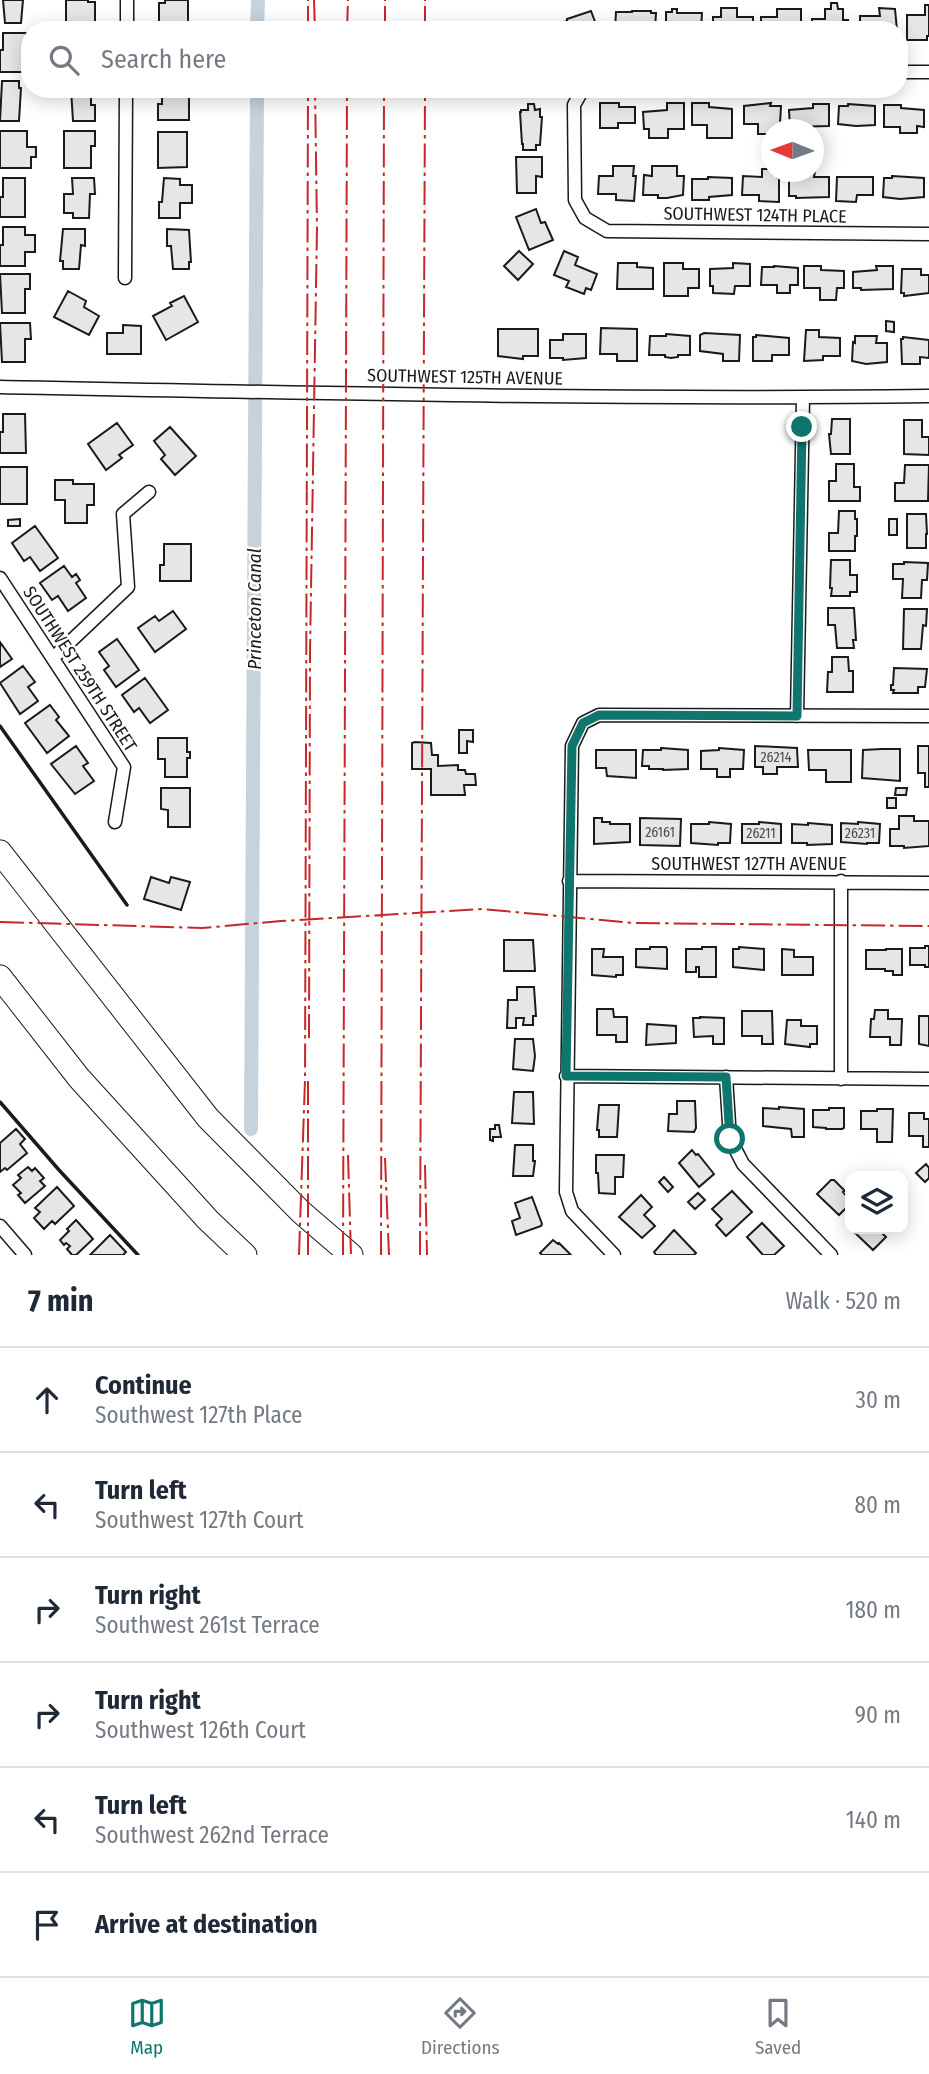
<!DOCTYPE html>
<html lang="en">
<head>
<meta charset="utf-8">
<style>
	:root { --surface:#fff; --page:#f6f6f7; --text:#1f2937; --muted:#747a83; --line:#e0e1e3; --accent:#0f766e }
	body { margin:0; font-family:"Fira Sans Condensed",sans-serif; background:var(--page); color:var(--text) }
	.controls { position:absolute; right:21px; bottom:21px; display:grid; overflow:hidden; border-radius:14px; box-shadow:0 4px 18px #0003 }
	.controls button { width:63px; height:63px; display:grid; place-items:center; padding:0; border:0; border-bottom:2px solid var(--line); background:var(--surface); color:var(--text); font:35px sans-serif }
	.compass { position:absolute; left:761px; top:119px; width:63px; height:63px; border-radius:50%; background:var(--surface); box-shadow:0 4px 18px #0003; rotate:271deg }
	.stop { position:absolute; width:21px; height:21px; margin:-16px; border:5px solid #0f766e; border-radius:50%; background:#fff }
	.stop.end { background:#0f766e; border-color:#fff; box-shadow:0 2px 7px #0008 }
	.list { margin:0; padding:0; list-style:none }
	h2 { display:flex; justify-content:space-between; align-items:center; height:91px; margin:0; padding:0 28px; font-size:30px }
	h2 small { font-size:23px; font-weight:400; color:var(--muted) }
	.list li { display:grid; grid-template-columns:46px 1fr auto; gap:21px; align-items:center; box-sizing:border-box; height:105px; padding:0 28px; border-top:2px solid var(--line) }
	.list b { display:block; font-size:26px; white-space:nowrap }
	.list p { margin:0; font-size:23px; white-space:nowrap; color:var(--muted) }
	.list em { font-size:23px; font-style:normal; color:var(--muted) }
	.icon { flex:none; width:38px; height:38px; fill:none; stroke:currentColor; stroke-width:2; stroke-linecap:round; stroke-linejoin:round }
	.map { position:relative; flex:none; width:929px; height:1255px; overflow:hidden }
	.search { position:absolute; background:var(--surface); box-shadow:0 4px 18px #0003; left:21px; right:21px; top:21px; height:77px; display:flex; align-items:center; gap:18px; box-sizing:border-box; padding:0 24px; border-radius:28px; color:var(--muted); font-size:26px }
	.sheet { height:721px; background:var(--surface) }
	nav { display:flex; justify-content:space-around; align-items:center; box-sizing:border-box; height:98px; border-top:2px solid var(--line); background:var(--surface); font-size:19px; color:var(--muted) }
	nav a { display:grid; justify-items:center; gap:4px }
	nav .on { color:var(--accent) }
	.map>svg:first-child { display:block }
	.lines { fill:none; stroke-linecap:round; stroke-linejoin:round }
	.canal { stroke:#c6d2dc; stroke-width:14 }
	.building { fill:#e6e6e6; stroke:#1a1a1a; stroke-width:2 }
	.street-casing { stroke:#1a1a1a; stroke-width:15 }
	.highway-casing { stroke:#1a1a1a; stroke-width:25 }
	.street { stroke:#fff; stroke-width:12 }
	.highway { stroke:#fff; stroke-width:23 }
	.wall { stroke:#1a1a1a; stroke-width:3.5 }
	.power { stroke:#c62828; stroke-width:2; stroke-dasharray:24 5 3.5 5; stroke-linecap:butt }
	.route { stroke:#0f766e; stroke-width:9 }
	.labels { text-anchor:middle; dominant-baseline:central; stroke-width:5; stroke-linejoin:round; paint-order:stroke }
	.number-label { font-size:14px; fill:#4d4d4d }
	.street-label { font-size:18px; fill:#1a1a1a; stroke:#fff }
	.water-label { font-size:19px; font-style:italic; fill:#1a1a1a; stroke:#fff }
</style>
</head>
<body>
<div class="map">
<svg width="929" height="1255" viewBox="0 0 929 1255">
	<rect width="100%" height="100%" fill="#fff"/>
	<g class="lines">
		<path class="canal" d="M257 30 258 0
			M251 1129 257 89"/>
	</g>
	<path class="building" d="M3 0H23L21 23H5Z
		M66 0H88V2H95V24H66Z
		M165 0H188V24L159 23V3H165Z
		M831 3H837L838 9H843V20H848V30H812V19H825V9H831Z
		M925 5H929V36H927V40H907V15H925Z
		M721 8H737V17H753V30H713V17H721Z
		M879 8 895 9 897 30H860V16H880Z
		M672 9H677V13H702L701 30H666V12H672Z
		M777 9H801V30H761V17H777Z
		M591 11 597 27 590 30H554L553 26 567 21V19Z
		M632 11H651V13H656L655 29 615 30 616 12H632Z
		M3 33H26V57H30V72H0V50H3Z
		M2 81H19V88H21L19 121H0Z
		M71 89H89L91 91V105H95V121H73Z
		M162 89H196V96H189V120H158V104H162Z
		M519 89H538L537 97 519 94Z
		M600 103H619V107H635V123H618V128H600Z
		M667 103H684V129H668V138H649V129H644L643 112 667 110Z
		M692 103H709V107L732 109V138H707V125H692Z
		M771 103 770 106H781L780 124H778V130H772V134H758V124H744V106Z
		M528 104H534L535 110 540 109V117H542L540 145H536V150H523V144H522L520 112H521V110H528Z
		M813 104H829V126L790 127 789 110 813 108Z
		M848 104 875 106V125L856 126 838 124 839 106H848Z
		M884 105H901V108L924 110V127L917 126V133H900V127H884Z
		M0 131H27V147H36V157H31V168H0Z
		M64 131H95V146H91V168H64Z
		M158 132H187V167L158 168Z
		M516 157H542V177L536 176V193H517Z
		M613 166H634L633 176H636L634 201 616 200V194H598L599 176H613Z
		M652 166H677V176H684L683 195 667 198H658V195H643L644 175 652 176Z
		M762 169H772V172H777V177H779V202L759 201V195H742L743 176 762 177Z
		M815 171 814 177H829V197L796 198V196H789V177H797V172Z
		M892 176 924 178V197L900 199 883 197 884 178H892Z
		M708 177 732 178V195L709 197V200H692V179H708Z
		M837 177H873V195H857L856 202 836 201Z
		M3 178H25V217H0V197H3Z
		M72 178H94L95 194H90L89 218H73V213H64V194H73Z
		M164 178 180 179V185H192V203H180V218H159V202H162Z
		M536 209 541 223 545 222 553 240 529 250 516 217Z
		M3 227H25V235H35V252H25V266H0V245H3Z
		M63 229H85V246L81 245 79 269H63V261H60Z
		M167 229 189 230 191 262H189V269H173L171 246H167Z
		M519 251 533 264 518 280 504 266Z
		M564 251 578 257 575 265 597 274 591 290 586 288 584 294 566 287 569 281 554 275Z
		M618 263H637V267L653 268V289H617Z
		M664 263H683V269H699V288H688V296H664Z
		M733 263 750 264V286H735L734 294 713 293V286H710V269L733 268Z
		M774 266 798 268V285H790V293H777V285H761L762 267H774Z
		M804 266H821V270L844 271V288H837L836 300H820V288H804Z
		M876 266H893V289L861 290V288H853V272L877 270Z
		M902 269H921V275H929V293L904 296V293H901Z
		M0 274H30V289H25V313H2Z
		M68 291 86 301 84 307 99 316 89 335 54 317Z
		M184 296 198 322 166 340 153 316 172 306 170 303Z
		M886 321 894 322V332L886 331Z
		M0 323H30L31 339H25V362H2Z
		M123 325 141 326V354H107V333H123Z
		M601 328 637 329V361H617V354H600Z
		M498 329H538V356H523V359L498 356Z
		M806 330H819V337L840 338V356H823V360L804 361Z
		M704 333 740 335 739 361H723V354L700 351V335Z
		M563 334H586V358L563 360V358H550V340H563Z
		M666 334 690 336V355H678V357L671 358 665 357V355H649L650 336H666Z
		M756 335 789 338V355H772V361H753V337H756Z
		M855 336H877L876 343H887V362L866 364 852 361 853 342 855 343Z
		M903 337 929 340V358L920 357V364H902L901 339H903Z
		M3 414H25L26 453H0V432H3Z
		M832 419H850V454H831L829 434H831Z
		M904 420H922V437H929V455L904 454Z
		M117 423 133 445 119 455 122 458 106 470 88 444Z
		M170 427 196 456 175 475 161 459 165 455 154 441Z
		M836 464H854V487H860V501H829V481H836Z
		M905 465H929L928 501H895V483H904Z
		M0 467H27V504H0Z
		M55 480H73V484H94V505H87V523H65V500H55Z
		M839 511H855V519H857V536H855V551H829V533H838Z
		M907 514H926L927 534H926V548H907Z
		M20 519V526H8V520Z
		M889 519H897V535H889Z
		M35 526 58 558 40 571 30 557 24 561 12 543Z
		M164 544H191V581H160V565H164Z
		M831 560H850V575H857V592H850V596H831L832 588H830Z
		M904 562 928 563 927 580H922L921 598H902L903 579H893V564H904Z
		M64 566 72 577 76 574 80 580 76 583 86 598 68 611 58 596 52 600 40 583Z
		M828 608H854L856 640H853L854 648H837L835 625H828Z
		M904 609H927L926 626 923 625 921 649H903Z
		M173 611 186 629 155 652 138 628 155 616 159 621Z
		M117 639 139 670 116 687 104 670 109 666 99 652Z
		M0 642 12 659 0 667Z
		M832 657H848L849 671H853V692H827L828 672H832Z
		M23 666 35 682 28 687 38 701 20 714 0 683Z
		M894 668 927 669 925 687H918V693H893L894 690H891V685H893Z
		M145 678 168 710 150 723 139 708 134 712 122 695Z
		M50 705 59 717 56 720 69 736 47 753 25 723Z
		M459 730H473V742L467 741V753H459Z
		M158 738H187V752H190V758H187V777H165V759H158Z
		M415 742 431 743 432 755H438V766L458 765V770H465L466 774H475L476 785H464L465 795H431V769H412V743Z
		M76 746 88 763 83 766 94 781 75 794 51 764Z
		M755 746 797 748 798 767H777V774H763V767H755Z
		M918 746H929V787H925V773H918Z
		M661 748 688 750V769L663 770V769H649V766H642L643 750H661Z
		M719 748 744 750 743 769H730V777H717V769H701V751L719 750Z
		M882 749H900V781L862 778 863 750Z
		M596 750H636V778L607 776 606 768H596Z
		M808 750H851V782H826V770H809Z
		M161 788H190V827H168V810L161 809Z
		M896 788H907L906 795H895Z
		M887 798H896V808H887Z
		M899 816H914V821H929V846L904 848V846H890V829H899Z
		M594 818H602V822H610V824H630V842L594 844Z
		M640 818 681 819 680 846 640 845Z
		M709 822 731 824 730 843H718V845L691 843V824H709Z
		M759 822 781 824V843H742V824H759Z
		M858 822 880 824 879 843H867V844L841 842V823L858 824Z
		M808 823 832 825V844L807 845V843H792V824L808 825Z
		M151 877 169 883 171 877 190 882 181 910 144 899Z
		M504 940H533L535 971H504Z
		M925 946H929V967H925V965H910V948H925Z
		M650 947H666L667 949V969L636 967V949H650Z
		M702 947H716V977H699V967H696V972H686V949H702Z
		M739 947 764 949V970L733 967V949H739Z
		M592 949H604L603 957H623V975H616V977L592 975Z
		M782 949 794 950V957H813V975H782Z
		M886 949H902V975H893V971H885V969H866V950H886Z
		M517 987H534L536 1016H533V1025H523L524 1018H516V1028H507L508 1000H517Z
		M597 1009H613L614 1017H627V1042H616V1035H597Z
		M875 1010H888V1019H902L901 1045H890V1037H870L871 1019H874Z
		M742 1011H772L773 1044H762V1036H742Z
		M919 1016H929V1046L919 1044Z
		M700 1017 724 1018V1044H713V1036L694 1037 693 1018H700Z
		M787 1020H801V1026H817V1044H810V1047L785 1044Z
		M647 1024 676 1026V1043L646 1045Z
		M515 1039H533L535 1056 533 1071 513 1069Z
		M514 1092H533L534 1124 512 1123Z
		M677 1101H695L696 1128 694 1132 668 1131 669 1114H677Z
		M599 1105H619L617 1137H599V1130H597Z
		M779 1107 804 1109V1137H792L791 1129 763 1126V1108L779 1109Z
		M829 1108H844V1128L842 1129H826V1128L813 1127V1110H829Z
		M877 1109H893L892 1142H877V1129H861V1111H877Z
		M909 1113H924V1119H929V1147H923V1136H909Z
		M495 1125H499L501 1137H493V1141L490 1140V1129H495Z
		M16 1129 25 1139 20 1144 27 1153 7 1170 5 1168 0 1172V1143Z
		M515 1145H533V1161H535L533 1176H513Z
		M692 1150 696 1155 698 1154 714 1174 699 1187 679 1163Z
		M596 1155H624L623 1177H615V1194L599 1193 598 1173H596Z
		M926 1164 929 1168V1178L925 1182 916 1173Z
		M28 1167 32 1171 35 1168 44 1178 40 1181 45 1186 25 1203 18 1195 21 1193 13 1185 21 1178 18 1175Z
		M664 1177 673 1187 668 1192 659 1182Z
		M831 1180H834L845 1191 843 1192 850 1200V1204L839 1215 817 1194Z
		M57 1187 74 1206 55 1224 52 1221 44 1229 34 1218 40 1212 35 1208Z
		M732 1191 752 1212 726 1236 716 1225 722 1219 712 1209Z
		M698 1193 705 1200 695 1209 688 1202Z
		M641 1195 652 1207 644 1215 655 1226 642 1238 619 1217Z
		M532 1197 542 1224 541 1226 516 1235 512 1221 520 1218 515 1203Z
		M76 1220 93 1239 76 1255H72L67 1249 70 1246 66 1243 64 1245 60 1240 69 1231 67 1229Z
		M762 1223 784 1246 774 1255H763L747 1237Z
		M851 1229H878L886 1237 873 1250Z
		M674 1230 696 1253 694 1255H656L654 1252Z
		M110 1235 126 1252 123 1255H90Z
		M553 1240 558 1244 559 1243 571 1255H542L540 1253Z"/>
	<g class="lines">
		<defs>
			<path id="street" d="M127 30V0
				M899 72H929
				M583 89 574 105 575 200 585 218 607 231 929 234
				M125 278 126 89
				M0 387C309 393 619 400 929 396
				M0 578 124 767 115 822
				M53 658 128 587 123 514 149 492
				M797 716 803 398
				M569 881 929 883
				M841 881V1079
				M566 1076 929 1079
				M726 1077 730 1139 743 1164 831 1255
				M0 1226 25 1255
				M614 1255 572 1211 566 1192 572 746 583 723 599 715 929 716"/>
			<path id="highway" d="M0 852 208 1118 301 1212 351 1255
				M0 977 79 1078 208 1220 245 1255"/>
		</defs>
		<use href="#street" class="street-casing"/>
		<use href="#highway" class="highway-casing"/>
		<use href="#street" class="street"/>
		<use href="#highway" class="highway"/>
		<path class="wall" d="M0 726 127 905
			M0 1102 59 1170 138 1255"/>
		<path class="power" d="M314 0 315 30
			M308 30V0
			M347 30 348 0
			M385 30V0
			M425 30V0
			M0 922 202 928 281 921 482 909 633 923 929 926
			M309 1038 310 652 317 227 315 89
			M348 1155 351 1255
			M385 1158 389 1255
			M425 1165 427 1255
			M299 1255 305 1080 308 89
			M308 1255V1076
			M343 1255 347 89
			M381 1255 384 89
			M420 1255 425 89"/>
	</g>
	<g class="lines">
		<path class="route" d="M730 1139 726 1077 566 1076 572 746 583 723 599 715 797 716 802 427"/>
	</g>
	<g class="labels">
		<g class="number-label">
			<text x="776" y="757">26214</text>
			<text x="660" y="832">26161</text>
			<text x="761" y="833">26211</text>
			<text x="860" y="833">26231</text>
		</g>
		<g class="street-label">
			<text transform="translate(755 215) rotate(1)">SOUTHWEST 124TH PLACE</text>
			<text transform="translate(465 377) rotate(1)">SOUTHWEST 125TH AVENUE</text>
			<text transform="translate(80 669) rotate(57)">SOUTHWEST 259TH STREET</text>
			<text x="749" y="864">SOUTHWEST 127TH AVENUE</text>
		</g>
		<g class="water-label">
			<text transform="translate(254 609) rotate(-90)">Princeton Canal</text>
		</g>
	</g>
</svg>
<div class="controls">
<button><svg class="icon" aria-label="layers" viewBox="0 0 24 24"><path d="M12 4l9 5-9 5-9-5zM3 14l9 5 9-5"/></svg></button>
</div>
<svg class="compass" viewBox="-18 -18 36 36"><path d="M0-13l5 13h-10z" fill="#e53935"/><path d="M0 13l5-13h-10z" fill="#747a83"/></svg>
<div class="stop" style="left:730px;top:1139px"></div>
<div class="stop end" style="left:802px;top:427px"></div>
<div class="search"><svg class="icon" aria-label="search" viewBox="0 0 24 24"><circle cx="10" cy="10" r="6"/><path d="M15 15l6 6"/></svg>Search here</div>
</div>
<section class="sheet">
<h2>7 min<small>Walk · 520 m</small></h2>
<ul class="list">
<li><svg class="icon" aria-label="ahead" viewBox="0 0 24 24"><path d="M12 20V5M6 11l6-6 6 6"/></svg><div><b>Continue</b><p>Southwest 127th Place</p></div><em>30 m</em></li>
<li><svg class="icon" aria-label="left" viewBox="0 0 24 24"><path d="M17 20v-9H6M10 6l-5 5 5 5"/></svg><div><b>Turn left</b><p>Southwest 127th Court</p></div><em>80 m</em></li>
<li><svg class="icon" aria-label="right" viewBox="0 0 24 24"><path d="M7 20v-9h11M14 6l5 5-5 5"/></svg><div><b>Turn right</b><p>Southwest 261st Terrace</p></div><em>180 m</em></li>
<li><svg class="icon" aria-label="right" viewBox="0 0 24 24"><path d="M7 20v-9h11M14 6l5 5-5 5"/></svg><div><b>Turn right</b><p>Southwest 126th Court</p></div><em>90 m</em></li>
<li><svg class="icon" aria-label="left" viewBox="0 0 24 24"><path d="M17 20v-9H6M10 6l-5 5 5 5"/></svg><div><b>Turn left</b><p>Southwest 262nd Terrace</p></div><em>140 m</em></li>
<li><svg class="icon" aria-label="arrive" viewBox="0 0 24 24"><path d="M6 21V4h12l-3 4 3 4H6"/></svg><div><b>Arrive at destination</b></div></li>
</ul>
</section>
<nav>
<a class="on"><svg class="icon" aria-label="map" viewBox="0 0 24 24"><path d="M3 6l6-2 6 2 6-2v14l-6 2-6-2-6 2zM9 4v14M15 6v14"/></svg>Map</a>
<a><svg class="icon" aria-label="directions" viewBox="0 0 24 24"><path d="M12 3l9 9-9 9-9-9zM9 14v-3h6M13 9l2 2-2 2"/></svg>Directions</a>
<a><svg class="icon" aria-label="saved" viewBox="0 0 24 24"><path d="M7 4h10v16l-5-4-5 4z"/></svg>Saved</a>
</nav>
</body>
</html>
